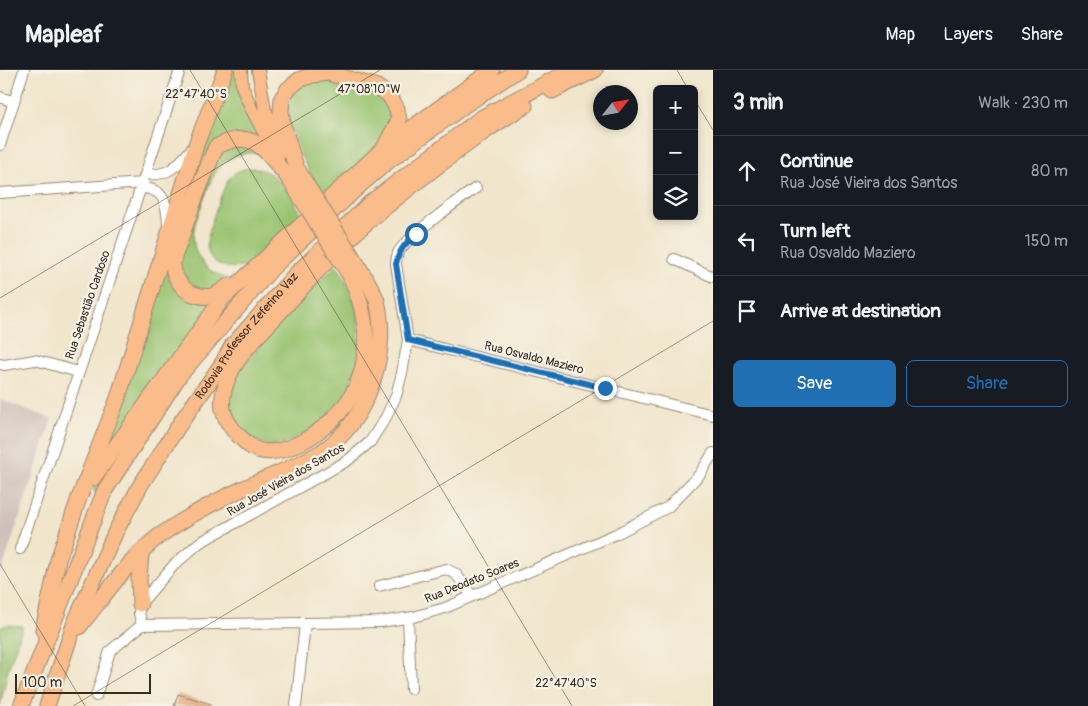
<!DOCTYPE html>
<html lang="en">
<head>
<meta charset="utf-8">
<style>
	:root { --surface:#171b24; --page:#242831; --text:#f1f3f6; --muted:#9ea1a6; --line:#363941; --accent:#1f6fb2 }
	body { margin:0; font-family:Pangolin,sans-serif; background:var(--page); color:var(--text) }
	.controls { position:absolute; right:15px; top:15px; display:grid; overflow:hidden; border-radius:8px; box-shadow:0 2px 8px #0003 }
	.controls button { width:45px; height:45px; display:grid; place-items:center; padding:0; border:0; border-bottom:1px solid var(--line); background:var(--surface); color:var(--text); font:25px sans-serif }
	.compass { position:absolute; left:593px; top:15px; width:45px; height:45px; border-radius:50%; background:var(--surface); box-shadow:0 2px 8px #0003; rotate:59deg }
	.scale { position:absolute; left:15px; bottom:12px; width:136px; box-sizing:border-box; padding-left:5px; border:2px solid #3b2a1e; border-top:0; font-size:14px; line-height:18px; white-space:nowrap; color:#3b2a1e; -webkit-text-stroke:4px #f7f3e8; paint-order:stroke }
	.stop { position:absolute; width:15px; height:15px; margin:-11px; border:4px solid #1f6fb2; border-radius:50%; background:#fff }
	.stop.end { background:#1f6fb2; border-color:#fff; box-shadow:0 1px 5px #0008 }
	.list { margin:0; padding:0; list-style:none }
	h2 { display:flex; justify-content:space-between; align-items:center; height:65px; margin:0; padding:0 20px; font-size:21px }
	h2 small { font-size:16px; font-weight:400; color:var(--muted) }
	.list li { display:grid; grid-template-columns:32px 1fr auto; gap:15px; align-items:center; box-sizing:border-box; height:70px; padding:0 20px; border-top:1px solid var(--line) }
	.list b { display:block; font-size:19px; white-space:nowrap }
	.list p { margin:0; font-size:16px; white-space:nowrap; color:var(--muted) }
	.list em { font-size:16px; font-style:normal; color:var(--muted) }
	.actions { display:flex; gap:10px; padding:15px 20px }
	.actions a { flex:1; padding:11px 0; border:1px solid var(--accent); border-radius:8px; text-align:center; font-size:18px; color:var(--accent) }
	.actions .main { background:var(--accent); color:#fff }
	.icon { flex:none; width:28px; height:28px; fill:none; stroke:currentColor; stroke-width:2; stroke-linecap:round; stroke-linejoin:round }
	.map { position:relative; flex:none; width:713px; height:636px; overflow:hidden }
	header { display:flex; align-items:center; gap:30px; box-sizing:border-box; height:70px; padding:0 25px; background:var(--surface); border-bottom:1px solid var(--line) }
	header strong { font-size:24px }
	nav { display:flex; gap:28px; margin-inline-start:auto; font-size:18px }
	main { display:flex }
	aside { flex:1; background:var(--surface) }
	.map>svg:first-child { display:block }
	.industrial { fill:#cfc0ba }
	.green { fill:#99c370; stroke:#6a7647 }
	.building { fill:#dd9663 }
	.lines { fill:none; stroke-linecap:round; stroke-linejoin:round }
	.minor-casing { stroke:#968874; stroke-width:12 }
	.major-casing { stroke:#968874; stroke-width:14 }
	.highway-casing { stroke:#968874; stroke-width:17 }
	.minor { stroke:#fff; stroke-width:10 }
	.major { stroke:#f9bc8a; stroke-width:12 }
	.highway { stroke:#f9bc8a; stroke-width:15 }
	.highway-bridge-casing { stroke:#968874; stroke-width:17; stroke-linecap:butt }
	.highway-bridge { stroke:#f9bc8a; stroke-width:15 }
	.route { stroke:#1f6fb2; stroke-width:6 }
	.ticks { fill:none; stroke:#3b2a1e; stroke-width:1; stroke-opacity:0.45 }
	.labels { text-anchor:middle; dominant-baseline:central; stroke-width:4.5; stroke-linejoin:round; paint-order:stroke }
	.street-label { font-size:12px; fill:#3b2a1e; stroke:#f7f3e8 }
	.ticks-label { font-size:12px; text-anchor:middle; fill:#3b2a1e; stroke:#f7f3e8; stroke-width:4.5; stroke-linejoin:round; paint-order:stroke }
</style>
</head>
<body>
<header>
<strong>Mapleaf</strong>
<nav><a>Map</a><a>Layers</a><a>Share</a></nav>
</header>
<main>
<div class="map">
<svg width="713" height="636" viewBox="0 0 713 636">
	<rect width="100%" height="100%" fill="#f7f3e8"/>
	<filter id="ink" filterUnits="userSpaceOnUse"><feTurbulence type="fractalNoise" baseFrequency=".02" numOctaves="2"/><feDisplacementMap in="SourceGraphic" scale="10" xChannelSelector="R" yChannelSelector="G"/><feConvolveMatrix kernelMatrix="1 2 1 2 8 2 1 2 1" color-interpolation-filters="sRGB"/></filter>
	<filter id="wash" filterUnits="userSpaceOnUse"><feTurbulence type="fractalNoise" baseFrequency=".0096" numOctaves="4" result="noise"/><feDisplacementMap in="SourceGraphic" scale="20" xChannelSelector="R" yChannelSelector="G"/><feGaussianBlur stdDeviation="1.12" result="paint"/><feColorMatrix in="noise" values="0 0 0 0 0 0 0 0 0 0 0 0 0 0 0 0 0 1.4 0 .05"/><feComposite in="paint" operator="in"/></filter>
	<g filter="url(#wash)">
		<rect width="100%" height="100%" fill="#f1e5cb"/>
		<path class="industrial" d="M0 329 52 349 0 506Z"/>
		<path class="green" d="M230 0H237L263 71 260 83C221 80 211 106 201 137 199 144 195 152 194 159 189 186 210 207 235 210L176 299 98 424 95 423 93 418Z
			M317 9C353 16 396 15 391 64L325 129C311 106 278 51 292 26 298 16 308 13 317 9Z
			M250 98C277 98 291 126 303 147 293 157 283 167 273 177 269 181 264 187 259 190 242 202 210 202 207 176 206 166 223 115 230 108 235 101 242 99 250 98Z
			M336 195 343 205 358 239 359 290 345 326 321 353 283 375H267L252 369 240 359 229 340 230 311 274 258Z
			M6 555 23 556 8 600 0 636V558Z"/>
		<g id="blocks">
			<path class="building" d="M178 624 211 634V636H174Z"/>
		</g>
	</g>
	<g filter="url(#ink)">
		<use href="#blocks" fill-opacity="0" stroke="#968874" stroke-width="1"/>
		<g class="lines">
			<defs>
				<path id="minor" d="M0 27 14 32
					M0 75 24 0
					M146 104C169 107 179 94 193 77
					M141 118C166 118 167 136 168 156
					M0 123 143 113
					M674 189 713 207
					M408 270 713 345
					M0 294 4 295 35 290 78 302
					M20 479 180 0
					M379 516 446 499 456 504 472 526
					M408 548 411 619
					M142 555 380 552 413 547 445 538 616 464 668 437 700 404 713 383
					M142 555 139 543 140 534 174 495 199 473 347 391 370 372 386 347 396 326 402 303 408 270 396 194C396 191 397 186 398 183 405 168 460 129 476 118
					M96 626 110 581 142 555
					M296 636 305 554"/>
				<path id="major" d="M241 0 242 16 251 38 278 89
					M258 0 265 40 287 82"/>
				<g id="highway">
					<path d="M552 21 595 0"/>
					<path d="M308 117 296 97 283 55 281 41 282 28 288 19 299 10 312 5 329 3 377 17 389 25 397 39 399 50 386 74"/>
					<path d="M349 204C373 253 374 310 332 350 316 365 285 386 262 381 253 380 246 373 240 367 220 348 218 331 229 306 240 281 263 261 281 241 304 215 328 189 353 165 379 141 408 119 435 98 464 76 493 54 525 36"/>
					<path d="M228 216C215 227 210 229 193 224 182 220 173 206 173 194 173 185 179 176 181 168 191 137 203 107 216 77 243 62 257 69 275 92 284 102 292 112 298 123"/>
					<path d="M93 408 223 228 384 78 492 0"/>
					<path d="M140 534 139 510 141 483"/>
					<path d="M79 557C102 529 130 488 159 466 185 448 214 432 242 419 268 407 296 397 321 382 368 352 390 284 377 231 373 218 363 205 357 194"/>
					<path d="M43 560 58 490 79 428 118 328 197 72 225 0"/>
					<path d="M21 636 105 420 179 306 273 197 359 116 386 93 465 35 518 0"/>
					<path id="s1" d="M47 636 75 552 116 461 140 416 181 352 222 294 232 276 295 205 370 133 481 48 571 0"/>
				</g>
			</defs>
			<use href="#minor" class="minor-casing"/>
			<use href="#major" class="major-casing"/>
			<use href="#highway" class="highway-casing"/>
			<use href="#minor" class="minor"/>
			<use href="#major" class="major"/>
			<use href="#highway" class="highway"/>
			<defs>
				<path id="highway-bridge" d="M308 117 357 194
					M298 123 349 204"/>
			</defs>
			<use href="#highway-bridge" class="highway-bridge-casing"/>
			<use href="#highway-bridge" class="highway-bridge"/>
		</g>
	</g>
	<g class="lines" filter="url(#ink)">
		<path class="route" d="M416 164C405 174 399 180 396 194L408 270 605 318"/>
	</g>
	<path class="ticks" d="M190 0 572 636M677 0 688 19M694 29 713 60M0 228 380 0M0 494 85 636M73 636 713 251"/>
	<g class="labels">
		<g class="street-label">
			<text transform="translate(88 235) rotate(-71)">Rua Sebastião Cardoso</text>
			<text stroke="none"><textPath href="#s1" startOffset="424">Rodovia Professor Zeferino Vaz</textPath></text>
			<text transform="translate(534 288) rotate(14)">Rua Osvaldo Maziero</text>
			<text transform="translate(286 410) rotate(-30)">Rua José Vieira dos Santos</text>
			<text transform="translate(472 511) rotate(-22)">Rua Deodato Soares</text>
		</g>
	</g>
	<g class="ticks-label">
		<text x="369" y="23">47°08'10"W</text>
		<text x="196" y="28">22°47'40"S</text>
		<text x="566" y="617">22°47'40"S</text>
	</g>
</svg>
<div class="controls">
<button>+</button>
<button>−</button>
<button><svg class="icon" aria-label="layers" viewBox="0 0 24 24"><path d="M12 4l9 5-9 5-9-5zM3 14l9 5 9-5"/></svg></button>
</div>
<svg class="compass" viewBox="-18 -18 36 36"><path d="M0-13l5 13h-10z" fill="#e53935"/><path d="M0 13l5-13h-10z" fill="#9ea1a6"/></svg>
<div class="scale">100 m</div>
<div class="stop" style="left:416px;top:164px"></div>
<div class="stop end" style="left:605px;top:318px"></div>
</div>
<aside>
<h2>3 min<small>Walk · 230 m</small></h2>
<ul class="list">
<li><svg class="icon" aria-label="ahead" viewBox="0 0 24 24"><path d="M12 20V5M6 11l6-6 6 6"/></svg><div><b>Continue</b><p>Rua José Vieira dos Santos</p></div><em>80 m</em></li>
<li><svg class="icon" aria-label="left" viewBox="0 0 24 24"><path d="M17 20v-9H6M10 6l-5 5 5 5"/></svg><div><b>Turn left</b><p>Rua Osvaldo Maziero</p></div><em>150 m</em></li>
<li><svg class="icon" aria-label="arrive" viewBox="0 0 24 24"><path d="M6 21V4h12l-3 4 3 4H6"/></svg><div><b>Arrive at destination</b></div></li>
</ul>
<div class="actions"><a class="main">Save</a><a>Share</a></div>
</aside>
</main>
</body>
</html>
